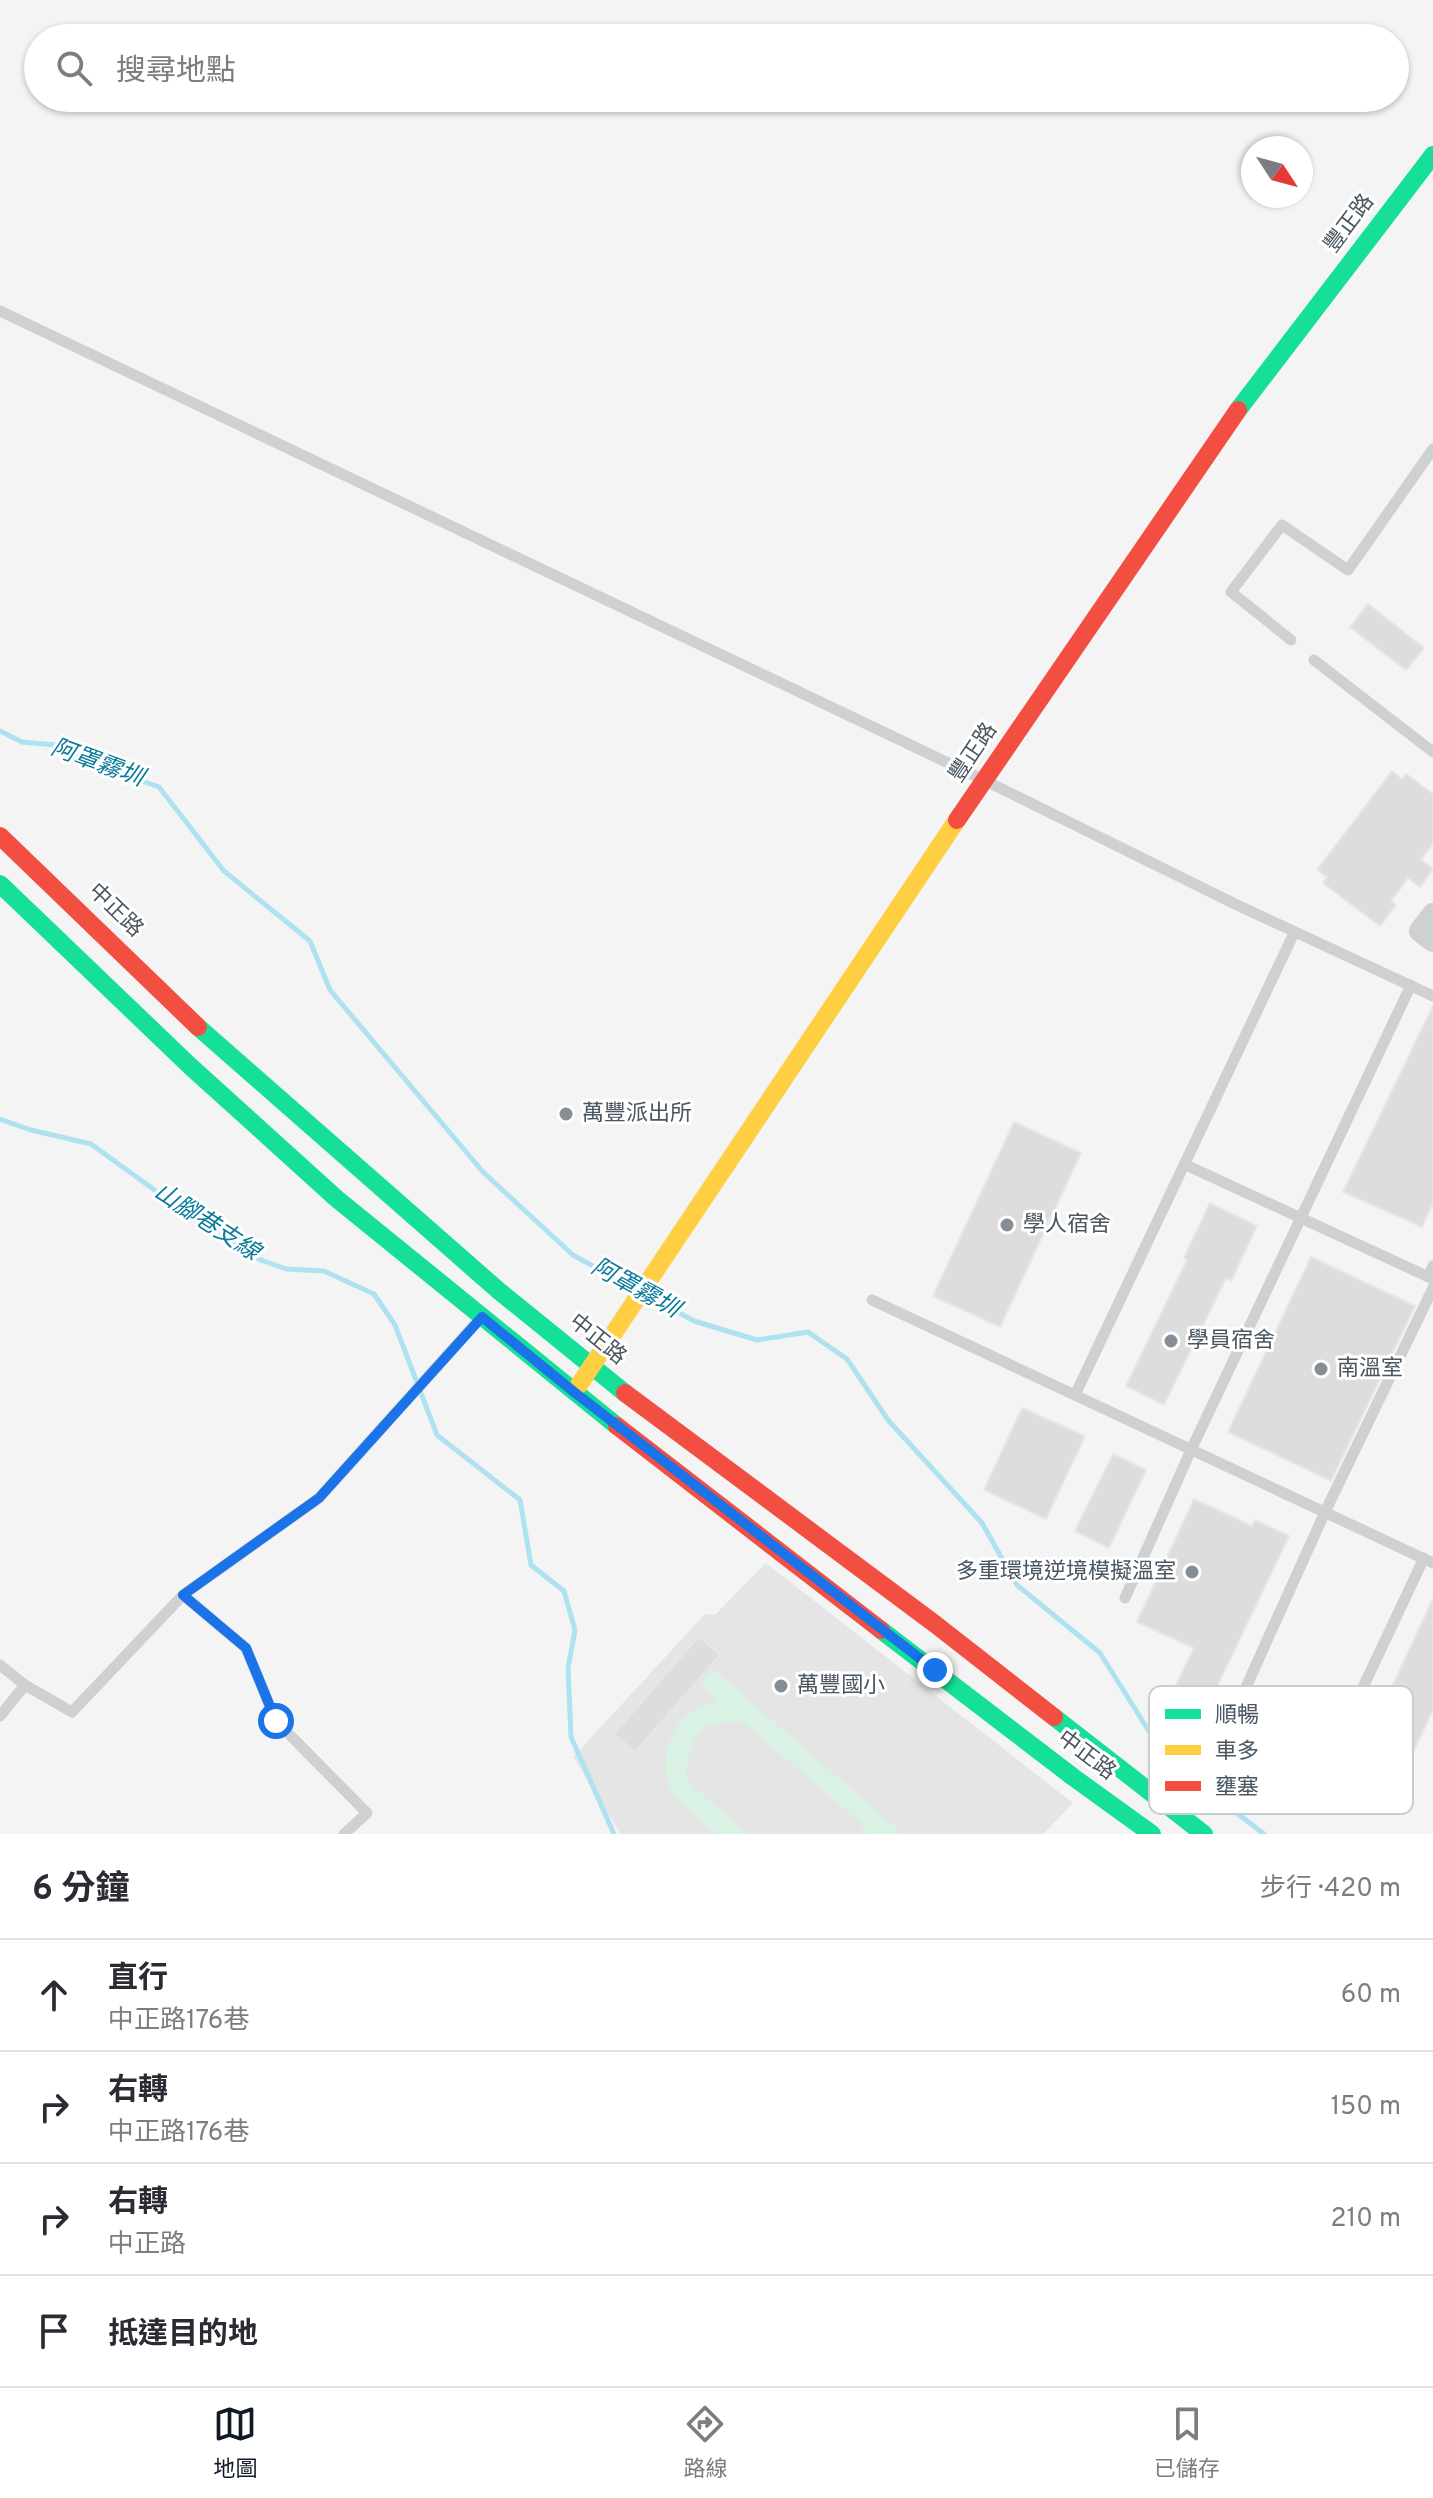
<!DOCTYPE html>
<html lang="zh-TW">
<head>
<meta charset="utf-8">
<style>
	:root { --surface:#fff; --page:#f2f2f3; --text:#2b2b33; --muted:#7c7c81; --line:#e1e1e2; --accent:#111827 }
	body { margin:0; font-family:Overpass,"Noto Sans TC",sans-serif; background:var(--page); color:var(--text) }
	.compass { position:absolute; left:1241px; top:136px; width:72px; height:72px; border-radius:50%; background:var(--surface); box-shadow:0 2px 6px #0004; rotate:126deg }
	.stop { position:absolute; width:24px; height:24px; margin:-18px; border:6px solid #1a73e8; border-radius:50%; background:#fff }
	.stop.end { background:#1a73e8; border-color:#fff; box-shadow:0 2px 8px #0008 }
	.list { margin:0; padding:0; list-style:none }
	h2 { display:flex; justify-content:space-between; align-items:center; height:104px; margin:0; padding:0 32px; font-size:34px }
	h2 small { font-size:26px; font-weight:400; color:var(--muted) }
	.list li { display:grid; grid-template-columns:52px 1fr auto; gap:24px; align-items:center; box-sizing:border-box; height:112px; padding:0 32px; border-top:2px solid var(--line) }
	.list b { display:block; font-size:30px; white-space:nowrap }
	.list p { margin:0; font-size:26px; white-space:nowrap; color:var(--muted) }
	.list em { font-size:26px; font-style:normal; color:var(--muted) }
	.icon { flex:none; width:44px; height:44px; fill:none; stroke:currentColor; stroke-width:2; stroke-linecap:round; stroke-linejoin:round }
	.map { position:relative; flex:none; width:1433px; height:1834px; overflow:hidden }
	.search { position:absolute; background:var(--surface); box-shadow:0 2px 6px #0004; left:24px; right:24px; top:24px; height:88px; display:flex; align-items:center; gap:20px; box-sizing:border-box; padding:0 28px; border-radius:44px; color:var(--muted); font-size:30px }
	.sheet { height:552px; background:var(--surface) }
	nav { display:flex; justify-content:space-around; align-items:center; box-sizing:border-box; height:112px; border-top:2px solid var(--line); background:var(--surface); font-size:22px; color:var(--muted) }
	nav a { display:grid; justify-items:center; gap:4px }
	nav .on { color:var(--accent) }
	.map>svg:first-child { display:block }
	.education { fill:#e6e5e6 }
	.green { fill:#d9f2e3 }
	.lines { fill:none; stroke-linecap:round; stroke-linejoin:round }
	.stream { stroke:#aee2f0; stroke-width:5 }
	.building { fill:#ddddde; stroke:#e5e6e7; stroke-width:2 }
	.lane { stroke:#ced0d2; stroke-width:11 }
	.street { stroke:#ced0d2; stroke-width:22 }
	.fast { stroke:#16e098; stroke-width:18 }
	.slow { stroke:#ffcf43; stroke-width:18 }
	.jam { stroke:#f24e42; stroke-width:18 }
	.route { stroke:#1a73e8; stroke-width:10 }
	.poi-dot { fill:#868d94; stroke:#fff; stroke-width:3 }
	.labels { text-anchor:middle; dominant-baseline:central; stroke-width:6; stroke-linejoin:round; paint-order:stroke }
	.street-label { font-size:22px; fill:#4a5661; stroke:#fff }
	.poi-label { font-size:22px; fill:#4a5661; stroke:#fff; text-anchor:start }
	.water-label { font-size:24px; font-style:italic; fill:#0c7c9b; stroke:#fff }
	.key { fill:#fff; stroke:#c9ccd0; stroke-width:2 }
	.key-label { font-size:22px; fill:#4a5661 }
</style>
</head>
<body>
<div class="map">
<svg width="1433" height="1834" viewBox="0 0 1433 1834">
	<rect width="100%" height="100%" fill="#f4f4f4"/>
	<path class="education" d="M766 1563 1073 1803 1043 1834H621L573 1757 705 1614 715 1615Z"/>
	<path class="green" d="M713 1669 903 1834H865L859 1821 743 1722C734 1723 725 1721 717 1723 692 1727 688 1756 686 1776L694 1787 748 1834H717C702 1821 683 1808 672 1791 665 1781 665 1766 666 1755 671 1725 690 1707 719 1701L700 1684Z"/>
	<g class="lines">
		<path class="stream" d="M0 731 22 742 56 745 109 769 159 787 224 871 310 941 330 990 483 1172 573 1255 631 1287
			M0 1119 31 1130 91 1144 211 1231 261 1260 286 1269 324 1271 374 1294 395 1325 437 1435 520 1500 531 1565 564 1591 575 1630 568 1668 571 1737 614 1834
			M650 1297 694 1321 757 1340 808 1332 847 1359 888 1420 982 1523 1017 1585 1100 1653 1167 1760 1264 1834"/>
	</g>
	<path class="building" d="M1368 604 1424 648 1406 670 1350 627Z
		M1392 771 1402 779 1406 774 1433 794V843L1421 859 1433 869 1420 887 1408 878 1391 901 1396 905 1380 926 1323 883 1327 877 1317 870Z
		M1433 1006V1203L1422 1227 1343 1192Z
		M1014 1122 1081 1153 1000 1327 933 1296Z
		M1210 1203 1257 1226 1231 1281 1226 1278 1164 1405 1126 1386 1187 1260 1184 1258Z
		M1311 1257 1415 1306 1331 1481 1228 1432Z
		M1022 1408 1085 1436 1046 1519 984 1490Z
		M1113 1454 1146 1470 1109 1548 1075 1531Z
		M1194 1499 1252 1526 1255 1520 1289 1536 1204 1714 1170 1697 1194 1648 1137 1622Z
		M1433 1599V1710L1390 1801 1373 1793 1370 1799 1352 1790 1356 1782 1349 1779Z
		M699 1636 720 1655 635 1752 614 1734Z"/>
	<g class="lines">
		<path class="lane" d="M0 311 984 780 1235 904 1433 996
			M1291 640 1231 592 1282 525 1348 570 1433 449
			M1314 660 1433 752
			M1186 1165 1433 1279
			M1428 1277 1433 1266
			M872 1300 1433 1563
			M1075 1395 1294 933
			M1424 1558 1313 1793 1219 1747 1325 1512 1433 1288
			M1125 1598 1191 1450 1411 985
			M0 1665 25 1685
			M0 1716 25 1685 72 1712 183 1595
			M344 1834 367 1813 276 1721 246 1648 183 1595 319 1498 478 1321"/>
		<path class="street" d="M1433 914 1420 931 1433 941"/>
		<path class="fast" d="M1238 410 1433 155
			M0 884 190 1066 337 1199 617 1426
			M198 1027 499 1291 625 1393
			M881 1630 1073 1777 1152 1834
			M1054 1717 1204 1834"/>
		<path class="slow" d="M579 1385 957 820"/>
		<path class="jam" d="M957 820 1238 410
			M0 836 198 1027
			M625 1393 935 1624 1054 1717
			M617 1426 881 1630"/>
	</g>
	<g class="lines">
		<path class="route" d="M276 1721 246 1648 183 1595 319 1498 482 1317 574 1392 935 1670"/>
	</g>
	<g class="poi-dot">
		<circle cx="566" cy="1114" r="8"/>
		<circle cx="1007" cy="1225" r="8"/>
		<circle cx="1171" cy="1341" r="8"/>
		<circle cx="1321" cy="1369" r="8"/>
		<circle cx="1192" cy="1572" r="8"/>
		<circle cx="781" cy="1686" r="8"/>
	</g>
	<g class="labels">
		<g class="street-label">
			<text transform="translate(1350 224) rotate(-53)">豐正路</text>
			<text transform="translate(974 753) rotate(-56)">豐正路</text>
			<text transform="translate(115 911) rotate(44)">中正路</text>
			<text transform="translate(597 1340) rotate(39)">中正路</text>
			<text transform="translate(1086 1756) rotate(37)">中正路</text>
		</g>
		<g class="poi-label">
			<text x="582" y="1114">萬豐派出所</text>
			<text x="1023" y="1225">學人宿舍</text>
			<text x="1187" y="1341">學員宿舍</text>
			<text x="1337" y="1369">南溫室</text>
			<text x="1176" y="1572" text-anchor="end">多重環境逆境模擬溫室</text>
			<text x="797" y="1686">萬豐國小</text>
		</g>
		<g class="water-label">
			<text transform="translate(97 764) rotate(20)">阿罩霧圳</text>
			<text transform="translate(206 1223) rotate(33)">山腳巷支線</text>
			<text transform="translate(635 1289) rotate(29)">阿罩霧圳</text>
		</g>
	</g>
	<rect x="1149" y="1686" width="264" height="128" rx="12" class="key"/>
	<rect x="1165" y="1709" width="36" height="10" fill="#16e098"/>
	<rect x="1165" y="1745" width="36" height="10" fill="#ffcf43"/>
	<rect x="1165" y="1781" width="36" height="10" fill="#f24e42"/>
	<g class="key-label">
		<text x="1215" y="1722">順暢</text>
		<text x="1215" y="1758">車多</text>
		<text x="1215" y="1794">壅塞</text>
	</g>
</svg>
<svg class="compass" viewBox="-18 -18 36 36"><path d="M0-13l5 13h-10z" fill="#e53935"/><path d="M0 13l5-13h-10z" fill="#7c7c81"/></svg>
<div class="stop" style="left:276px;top:1721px"></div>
<div class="stop end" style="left:935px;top:1670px"></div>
<div class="search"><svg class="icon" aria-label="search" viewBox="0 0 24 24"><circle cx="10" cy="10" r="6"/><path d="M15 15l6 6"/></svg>搜尋地點</div>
</div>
<section class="sheet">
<h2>6 分鐘<small>步行 · 420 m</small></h2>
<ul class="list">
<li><svg class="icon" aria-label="ahead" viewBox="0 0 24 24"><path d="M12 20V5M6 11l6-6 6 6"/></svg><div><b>直行</b><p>中正路176巷</p></div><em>60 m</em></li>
<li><svg class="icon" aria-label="right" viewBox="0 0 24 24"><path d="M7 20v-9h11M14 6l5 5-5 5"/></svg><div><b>右轉</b><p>中正路176巷</p></div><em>150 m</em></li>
<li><svg class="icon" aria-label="right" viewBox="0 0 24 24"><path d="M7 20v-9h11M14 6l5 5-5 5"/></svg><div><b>右轉</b><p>中正路</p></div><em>210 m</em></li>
<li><svg class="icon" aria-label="arrive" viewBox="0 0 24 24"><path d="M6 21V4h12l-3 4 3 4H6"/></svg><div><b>抵達目的地</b></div></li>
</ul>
</section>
<nav>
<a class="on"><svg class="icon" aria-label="map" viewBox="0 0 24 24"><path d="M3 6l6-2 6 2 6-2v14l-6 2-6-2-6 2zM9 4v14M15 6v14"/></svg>地圖</a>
<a><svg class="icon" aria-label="directions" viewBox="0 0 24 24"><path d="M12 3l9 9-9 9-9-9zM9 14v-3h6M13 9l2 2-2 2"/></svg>路線</a>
<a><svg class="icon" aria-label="saved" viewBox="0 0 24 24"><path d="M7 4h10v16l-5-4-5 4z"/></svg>已儲存</a>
</nav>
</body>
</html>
